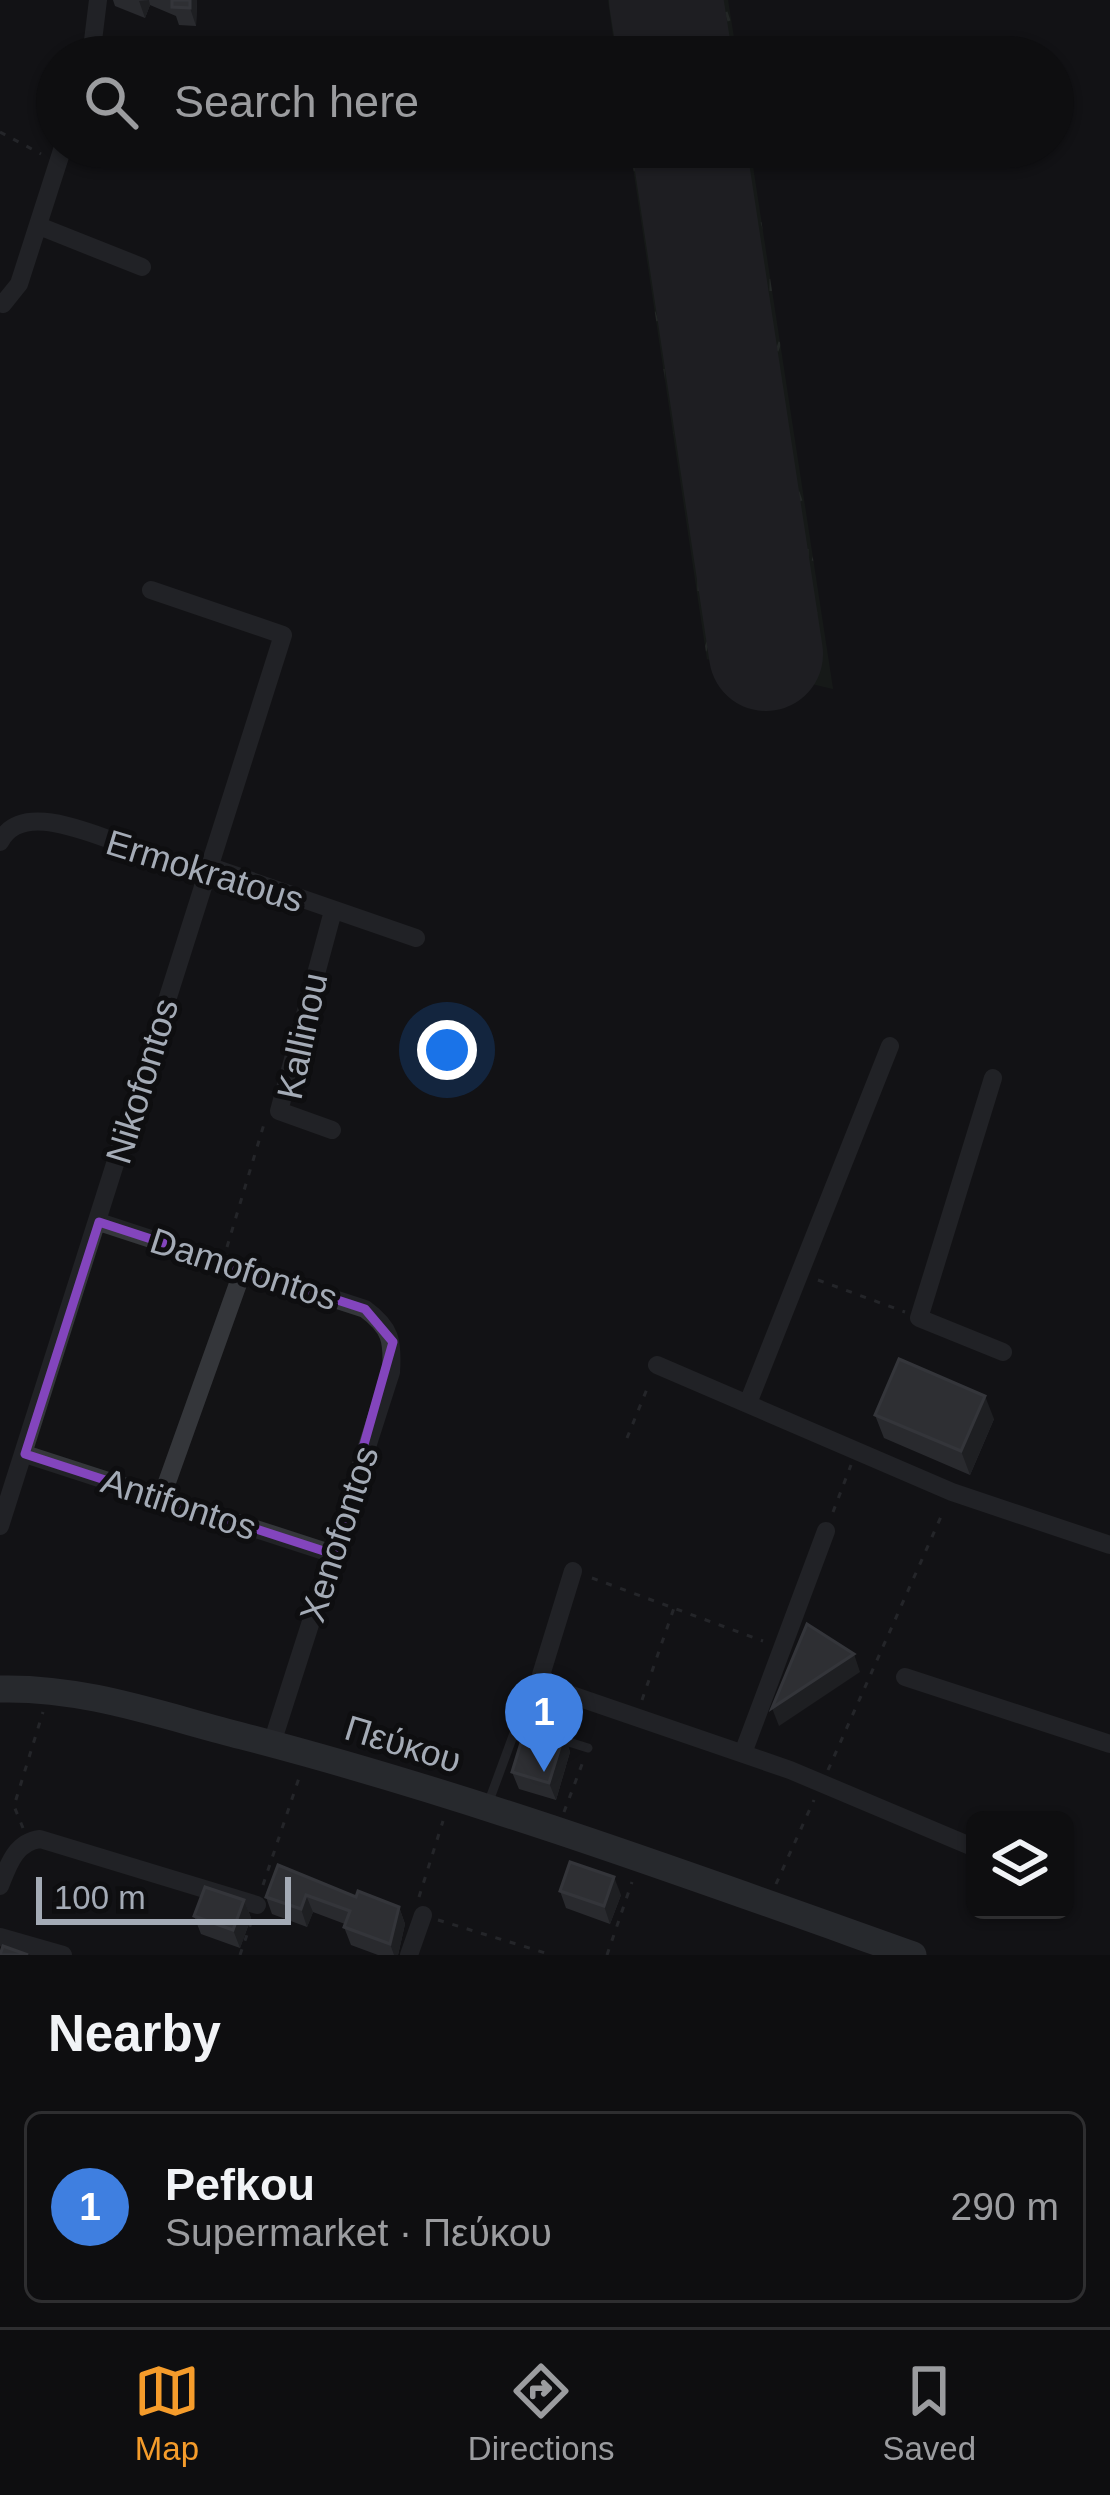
<!DOCTYPE html>
<html lang="en">
<head>
<meta charset="utf-8">
<style>
	:root { --surface:#0e0e10; --page:#171719; --text:#f1f3f6; --muted:#9b9c9f; --line:#2e2e30; --accent:#f59c2b }
	body { margin:0; font-family:Helvetica,sans-serif; background:var(--page); color:var(--text) }
	.controls { position:absolute; right:36px; bottom:36px; display:grid; overflow:hidden; border-radius:18px; box-shadow:0 3px 9px #0004 }
	.controls button { width:108px; height:108px; display:grid; place-items:center; padding:0; border:0; border-bottom:3px solid var(--line); background:var(--surface); color:var(--text); font:60px sans-serif }
	.scale { position:absolute; left:36px; bottom:30px; width:255px; box-sizing:border-box; padding-left:12px; border:6px solid #a4abb6; border-top:0; font-size:33px; line-height:42px; white-space:nowrap; color:#a4abb6; -webkit-text-stroke:9px #0e0e10; paint-order:stroke }
	.you { position:absolute; left:447px; top:1050px; width:42px; height:42px; margin:-30px; border:9px solid #fff; border-radius:50%; background:#1a73e8; box-shadow:0 0 0 18px #1a73e833 }
	.badge { display:grid; place-items:center; width:78px; height:78px; border-radius:50%; background:var(--accent); color:#fff; font-size:39px; font-weight:700 }
	.pin { position:absolute; translate:-50% -99px; filter:drop-shadow(0 3px 6px #0008) }
	.pin::after { content:''; position:absolute; top:63px; width:42px; height:36px; background:inherit; clip-path:polygon(0 0,100% 0,50% 100%) }
	.list { margin:0; padding:0; list-style:none }
	h2 { display:flex; justify-content:space-between; align-items:center; height:156px; margin:0; padding:0 48px; font-size:51px }
	h2 small { font-size:39px; font-weight:400; color:var(--muted) }
	.list li { display:grid; grid-template-columns:78px 1fr auto; gap:36px; align-items:center; box-sizing:border-box; height:192px; margin:0 24px 24px; padding:0 24px; border:3px solid var(--line); border-radius:18px }
	.list b { display:block; font-size:45px; white-space:nowrap }
	.list p { margin:0; font-size:39px; white-space:nowrap; color:var(--muted) }
	.list em { font-size:39px; font-style:normal; color:var(--muted) }
	.icon { flex:none; width:66px; height:66px; fill:none; stroke:currentColor; stroke-width:2; stroke-linecap:round; stroke-linejoin:round }
	.map { position:relative; flex:none; width:1110px; height:1955px; overflow:hidden }
	.search { position:absolute; background:var(--surface); box-shadow:0 3px 9px #0004; left:36px; right:36px; top:36px; height:132px; display:flex; align-items:center; gap:30px; box-sizing:border-box; padding:0 42px; border-radius:66px; color:var(--muted); font-size:45px }
	.sheet { height:372px; background:var(--surface) }
	nav { display:flex; justify-content:space-around; align-items:center; box-sizing:border-box; height:168px; border-top:3px solid var(--line); background:var(--surface); font-size:33px; color:var(--muted) }
	nav a { display:grid; justify-items:center; gap:6px }
	nav .on { color:var(--accent) }
	.map>svg:first-child { display:block }
	.grass { fill:url(#grass-tufts) }
	.lines { fill:none; stroke-linecap:round; stroke-linejoin:round }
	.runway { stroke:#2d2e32; stroke-width:114 }
	.path { stroke:#3a3d41; stroke-width:3; stroke-dasharray:6 9; stroke-linecap:butt }
	.lane { stroke:#34363a; stroke-width:9 }
	.street { stroke:#34363a; stroke-width:18 }
	.secondary { stroke:#42454a; stroke-width:27 }
	.wall { fill:#46484d }
	.shaded-wall { fill:#2d2f32 }
	.building { fill:#505358; stroke:#5d6167; stroke-width:3 }
	.marked { fill:none; stroke:#8345bd; stroke-width:9; stroke-linejoin:round }
	.labels { text-anchor:middle; dominant-baseline:central; stroke-width:10; stroke-linejoin:round; paint-order:stroke }
	.street-label { font-size:36px; fill:#a4abb6; stroke:#0e0e10 }
</style>
</head>
<body>
<div class="map">
<svg width="1110" height="1955" viewBox="0 0 1110 1955">
	<defs>
		<pattern id="grass-tufts" width="24" height="20" patternUnits="userSpaceOnUse" patternTransform="scale(3)"><rect width="24" height="20" fill="#1b231b"/><path d="M3 7l-1-3M5 7V3M7 7l1-3M15 17l-1-3M17 17v-4M19 17l1-3" fill="none" stroke="#39403a"/></pattern>
	</defs>
	<rect width="100%" height="100%" fill="#131315"/>
	<path class="grass" d="M608 0H639L647 57H616Z
		M698 0H728L737 57H707Z
		M630 147H661L739 661 802 675 721 147H750L833 689 707 659Z"/>
	<g class="lines">
		<path class="runway" d="M666 0 675 57
			M689 147 766 654"/>
		<path class="path" d="M0 132 41 154
			M140 848 189 861
			M227 1247 264 1124
			M818 1280 905 1312
			M627 1438 649 1384
			M833 1512 851 1465
			M592 1578 763 1641
			M642 1700 674 1608
			M828 1770 944 1510
			M564 1812 584 1759
			M23 1828 14 1806 43 1712
			M776 1884 814 1800
			M263 1885 300 1775
			M419 1897 443 1821
			M438 1920 552 1955
			M240 1955 251 1923
			M607 1955 632 1882"/>
		<path class="lane" d="M559 1739 588 1748
			M489 1801 517 1725 532 1730"/>
		<path class="street" d="M91 57 98 0
			M39 226 142 267
			M0 303 3 304 19 284 63 147
			M0 842C21 800 89 834 124 844
			M208 866 416 938
			M993 1078 919 1318 1003 1352
			M332 1130 279 1111 333 911
			M99 1222 365 1309C391 1328 393 1341 391 1372L272 1743
			M657 1365 952 1492 1110 1545
			M748 1403 890 1046
			M25 1454 333 1554
			M161 1499 244 1267
			M0 1526 283 635 151 590
			M573 1571 541 1675 554 1689 790 1770 975 1848
			M905 1677 1110 1744
			M743 1753 826 1531
			M0 1886C8 1866 15 1842 40 1839L257 1905
			M0 1937 63 1955
			M409 1955 423 1915"/>
		<path class="secondary" d="M0 1689C85 1687 160 1715 242 1736 470 1795 691 1876 913 1955"/>
	</g>
	<path class="wall" d="M113 0H197L196 26 179 25 176 16 150 5 145 18 115 6Z
		M875 1415 994 1419 970 1475 884 1438Z
		M564 1734 570 1752 556 1800 519 1789 512 1772Z
		M278 1865 356 1897 399 1907 405 1924 398 1955H378L351 1945 344 1927 345 1924 313 1912 307 1927 272 1914 266 1897Z
		M560 1891 621 1895 610 1924 566 1908Z
		M244 1900 251 1918 240 1948 201 1934 194 1916Z"/>
	<path class="shaded-wall" d="M149 0 150 5 145 18 139 1Z
		M190 0H197L196 26 190 8Z
		M985 1396 994 1419 970 1475 961 1451Z
		M854 1654 860 1672 779 1726 772 1708Z
		M564 1734 570 1752 556 1800 549 1783Z
		M614 1877 621 1895 610 1924 604 1906Z
		M306 1895 313 1912 307 1927 301 1909Z
		M244 1900 251 1918 240 1948 233 1930Z
		M399 1907 405 1924 398 1955H394L390 1944Z"/>
	<path class="building" d="M172 0H190V8L172 7Z
		M899 1359 985 1396 961 1451 875 1415Z
		M807 1624 854 1654 772 1708Z
		M527 1723 564 1734 549 1783 512 1772Z
		M570 1862 614 1877 604 1906 560 1891Z
		M278 1865 356 1897 358 1891 399 1907 390 1944 344 1927 350 1911 306 1895 301 1909 266 1897Z
		M205 1887 244 1900 233 1930 194 1916Z
		M3 1946 28 1955H0Z"/>
	<path d="M0 0H1110V1955H0ZM99 1222 365 1309 393 1342 333 1554 25 1454Z" fill="#131315" fill-opacity=".55" fill-rule="evenodd"/>
	<path class="marked" d="M99 1222 365 1309 393 1342 333 1554 25 1454Z"/>
	<g class="labels">
		<g class="street-label">
			<text transform="translate(205 871) rotate(17)">Ermokratous</text>
			<text transform="translate(302 1036) rotate(-78)">Kallinou</text>
			<text transform="translate(142 1081) rotate(-73)">Nikofontos</text>
			<text transform="translate(244 1269) rotate(18)">Damofontos</text>
			<text transform="translate(179 1504) rotate(18)">Antifontos</text>
			<text transform="translate(339 1534) rotate(-72)">Xenofontos</text>
			<text transform="translate(403 1744) rotate(17)">Πεύκου</text>
		</g>
	</g>
</svg>
<div class="controls">
<button><svg class="icon" aria-label="layers" viewBox="0 0 24 24"><path d="M12 4l9 5-9 5-9-5zM3 14l9 5 9-5"/></svg></button>
</div>
<div class="scale">100 m</div>
<div class="you"></div>
<div class="pin badge" style="left:544px;top:1772px;background:#3f7fe0">1</div>
<div class="search"><svg class="icon" aria-label="search" viewBox="0 0 24 24"><circle cx="10" cy="10" r="6"/><path d="M15 15l6 6"/></svg>Search here</div>
</div>
<section class="sheet">
<h2>Nearby<small></small></h2>
<ul class="list">
<li><span class="badge" style="background:#3f7fe0">1</span><div><b>Pefkou</b><p>Supermarket · Πεύκου</p></div><em>290 m</em></li>
</ul>
</section>
<nav>
<a class="on"><svg class="icon" aria-label="map" viewBox="0 0 24 24"><path d="M3 6l6-2 6 2 6-2v14l-6 2-6-2-6 2zM9 4v14M15 6v14"/></svg>Map</a>
<a><svg class="icon" aria-label="directions" viewBox="0 0 24 24"><path d="M12 3l9 9-9 9-9-9zM9 14v-3h6M13 9l2 2-2 2"/></svg>Directions</a>
<a><svg class="icon" aria-label="saved" viewBox="0 0 24 24"><path d="M7 4h10v16l-5-4-5 4z"/></svg>Saved</a>
</nav>
</body>
</html>
